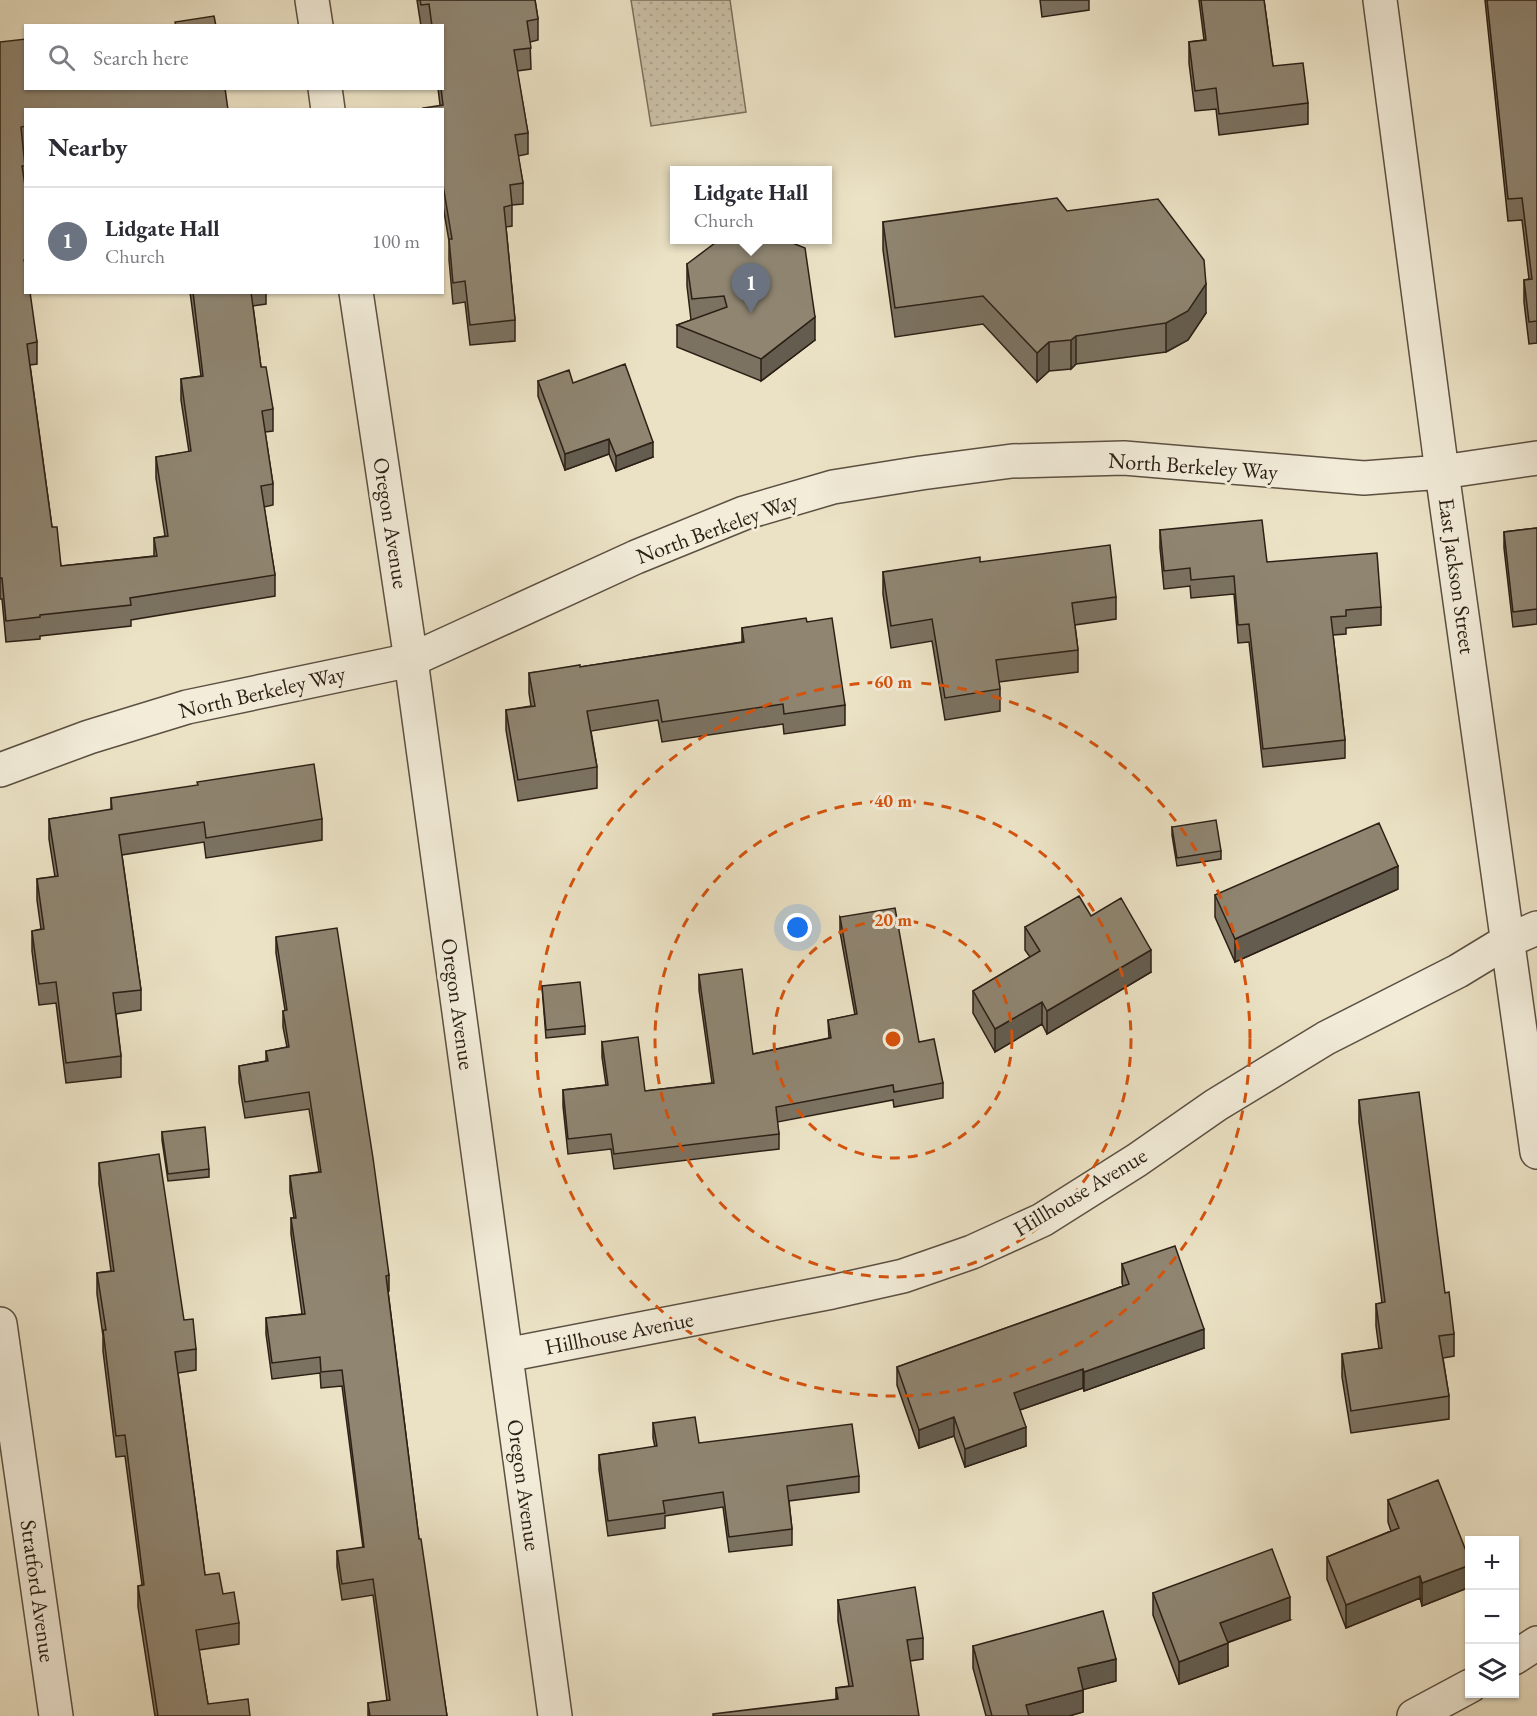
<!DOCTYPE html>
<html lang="en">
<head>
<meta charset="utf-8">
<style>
	:root { --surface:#fff; --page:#f2f2f3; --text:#2b2b33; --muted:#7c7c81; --line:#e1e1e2; --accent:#b45309 }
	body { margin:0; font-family:"EB Garamond",serif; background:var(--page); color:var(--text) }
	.controls { position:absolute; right:18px; bottom:18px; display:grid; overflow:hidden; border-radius:0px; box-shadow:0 2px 4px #0004 }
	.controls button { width:54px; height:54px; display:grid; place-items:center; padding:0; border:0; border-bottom:2px solid var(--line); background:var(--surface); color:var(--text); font:30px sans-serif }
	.you { position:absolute; left:798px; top:928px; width:21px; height:21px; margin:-15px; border:4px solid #fff; border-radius:50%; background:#1a73e8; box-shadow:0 0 0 9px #1a73e833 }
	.badge { display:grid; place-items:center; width:39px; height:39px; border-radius:50%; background:var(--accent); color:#fff; font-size:20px; font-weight:700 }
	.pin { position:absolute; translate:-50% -50px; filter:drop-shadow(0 2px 3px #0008) }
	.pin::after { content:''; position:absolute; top:32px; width:21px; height:18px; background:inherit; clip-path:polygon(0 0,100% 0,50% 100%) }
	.popup { position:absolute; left:670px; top:166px; width:162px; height:78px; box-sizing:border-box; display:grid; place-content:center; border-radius:0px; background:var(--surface); filter:drop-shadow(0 2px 4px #0005); font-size:20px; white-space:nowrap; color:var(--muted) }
	.popup b { font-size:22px; color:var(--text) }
	.popup::after { content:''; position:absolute; left:50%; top:100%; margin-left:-12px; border:12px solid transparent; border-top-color:var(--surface) }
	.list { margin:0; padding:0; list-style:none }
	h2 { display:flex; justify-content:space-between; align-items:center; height:78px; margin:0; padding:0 24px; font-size:26px }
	h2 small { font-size:20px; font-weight:400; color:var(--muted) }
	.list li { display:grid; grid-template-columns:39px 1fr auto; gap:18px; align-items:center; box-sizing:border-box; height:108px; padding:0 24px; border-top:2px solid var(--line) }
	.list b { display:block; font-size:22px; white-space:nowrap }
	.list p { margin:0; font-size:20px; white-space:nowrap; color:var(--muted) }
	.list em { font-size:20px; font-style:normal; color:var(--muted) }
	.icon { flex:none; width:33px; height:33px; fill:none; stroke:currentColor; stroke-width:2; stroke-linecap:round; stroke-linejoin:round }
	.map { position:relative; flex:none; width:1537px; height:1716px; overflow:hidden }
	.search { position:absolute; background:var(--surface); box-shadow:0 2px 4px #0004; left:24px; top:24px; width:420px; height:66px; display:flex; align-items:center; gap:15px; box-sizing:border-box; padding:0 21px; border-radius:0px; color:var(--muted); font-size:22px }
	.panel { position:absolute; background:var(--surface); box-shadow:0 2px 4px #0004; left:24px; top:108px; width:420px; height:186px; border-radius:0px }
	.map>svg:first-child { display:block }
	.park { fill:url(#park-dots); stroke:#7c705e; stroke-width:1.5 }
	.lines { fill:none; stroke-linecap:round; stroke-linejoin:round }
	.minor-casing { stroke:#5c5042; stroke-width:36 }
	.minor { stroke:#f2ecd9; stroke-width:33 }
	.wall { fill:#7b7261; stroke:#2c2016; stroke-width:1.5 }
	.shaded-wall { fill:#645d4f; stroke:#2c2016; stroke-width:1.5 }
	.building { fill:#8f8571; stroke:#2c2016; stroke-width:1.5 }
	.ring { fill:none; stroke:#d5530d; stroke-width:3; stroke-dasharray:10 8 }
	.labels { text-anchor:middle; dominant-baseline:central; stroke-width:6; stroke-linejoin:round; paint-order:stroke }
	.street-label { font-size:22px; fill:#2c2016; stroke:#f2ecd9 }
	.centre { fill:#d5530d; stroke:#f2ecd9; stroke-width:3 }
	.ring-label { font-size:18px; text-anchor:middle; font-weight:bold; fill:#d5530d; stroke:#f2ecd9; stroke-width:6; stroke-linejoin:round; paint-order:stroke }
</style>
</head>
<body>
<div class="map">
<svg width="1537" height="1716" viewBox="0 0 1537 1716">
	<defs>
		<pattern id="park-dots" width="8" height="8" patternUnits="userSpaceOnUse" patternTransform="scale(1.5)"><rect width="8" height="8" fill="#cbc1a7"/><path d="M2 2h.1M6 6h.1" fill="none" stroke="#aea68f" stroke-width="1.8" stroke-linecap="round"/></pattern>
	</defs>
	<rect width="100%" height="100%" fill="#ebe2c5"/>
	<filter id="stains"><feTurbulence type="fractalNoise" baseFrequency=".00333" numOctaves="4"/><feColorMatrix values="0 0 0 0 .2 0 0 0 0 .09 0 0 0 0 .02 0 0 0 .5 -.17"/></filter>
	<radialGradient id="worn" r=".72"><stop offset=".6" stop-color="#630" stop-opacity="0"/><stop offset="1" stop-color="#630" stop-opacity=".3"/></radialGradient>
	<path class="park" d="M631 0H730L746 112 651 126Z"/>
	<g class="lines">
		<defs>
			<path id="minor" d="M312 0 316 26
				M1380 0 1442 472 1537 1152
				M325 88 328 110
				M356 292 411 660 555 1716
				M0 770 89 737 187 707 411 660 636 557 744 513 833 487 921 473 1012 461 1124 458 1364 478 1442 472 1537 458
				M0 1324 56 1716
				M506 1355 832 1292 903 1276 972 1252 1042 1220 1137 1160 1216 1105 1326 1038 1458 971 1509 940 1537 928
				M1514 1658 1537 1643
				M1414 1716 1470 1686"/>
		</defs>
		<use href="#minor" class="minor-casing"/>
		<use href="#minor" class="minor"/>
	</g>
	<path class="wall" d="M417 0H535L538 19V40L530 42 531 69 517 71 528 133V154L518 156 523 183V204L512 205V226L506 227 515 320V341L470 345 465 302 453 304 449 260V241L442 200V110L440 105 438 88H442V26H421Z
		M1040 0H1089V10L1042 17Z
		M1199 0H1264L1273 66 1308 103V124L1219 135 1216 109 1195 111 1189 63V42L1204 40Z
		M1485 0H1537V343L1529 344 1524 302V280L1529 279 1522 220 1508 221Z
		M0 42 26 110V148H23L25 166 26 292 37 342V364L30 365 52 527 61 566 154 556V538L165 536 156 478V457L189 452 181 400V379L201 376 190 292H266V304L253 306 261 367 273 409V431L265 432 273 484V505L264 507 275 575V596L131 620V626L40 636V639L6 642 2 599H0Z
		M1067 211 1206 313 1188 340 1166 352 1076 364 1071 369 1049 371 1037 382 983 324 895 337 883 250V222Z
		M687 264 815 340 761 381 677 347V325L691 320 687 286Z
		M538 381 573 383 653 457 616 471 609 454 565 470 538 396Z
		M1537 528V624L1513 627 1504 548V532Z
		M1160 530 1267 562 1381 607V625L1346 628V634L1333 635 1345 740V758L1263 767 1249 642 1238 643 1234 594 1191 598 1190 586 1164 589 1160 548Z
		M980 562 1116 597V619L1075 625 1078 650V672L999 682 1000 689V711L945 720 932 641 891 648 883 594V572Z
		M807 622 845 705V725L784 734 783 724 662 742 658 720 591 731 597 767V788L518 801 506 730V710L531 706 529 693V673L580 667 742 642V628Z
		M111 798 322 819V840L206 858 204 842 122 855 141 990V1010L116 1014 121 1056V1077L66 1083 56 1003 39 1005 32 951V931L41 929 37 900V879L55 877 49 839V819L111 810Z
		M1172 827 1221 851V859L1177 866 1172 835Z
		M1398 889 1235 962 1215 917V895Z
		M1091 916 1151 972 1047 1034 1042 1024 995 1052 973 1013V991L1030 957 1025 950V927Z
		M840 917 919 1042 943 1083V1098L894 1107 893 1100 777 1122 779 1134V1149L614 1169 611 1149 568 1154 563 1106V1090L606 1085 602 1057V1042L645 1091 712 1083 699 990V975L753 1054 829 1038 828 1020 855 1015 840 932Z
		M276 937 389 1275V1291H388L419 1539 447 1716H368V1703L387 1701 373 1595 342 1600 337 1567V1551L363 1548 342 1386 321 1388 320 1373 272 1379 266 1334V1318L302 1314 291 1234V1218H294L290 1192V1176L319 1172 309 1109 245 1118 239 1082V1066L266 1061V1051L287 1047 283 1027V1011L285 1010 276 953Z
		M542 986 585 1026V1034L546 1038Z
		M1359 1100 1445 1293 1454 1334V1356L1443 1358 1449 1396V1419L1351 1433 1342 1377V1354L1379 1349 1376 1326V1304L1382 1303 1359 1122Z
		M162 1132 209 1169V1177L168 1181 162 1140Z
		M99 1163 184 1320 196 1349V1370L178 1373 205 1575 223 1594 239 1623V1644L199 1650 208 1704 250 1716H155L138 1607V1586L142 1585 125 1456 116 1457 103 1351V1336L97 1294V1273L111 1271 99 1184Z
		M1122 1264 1204 1348 1084 1391 1083 1388 1020 1410 1026 1446 965 1467 954 1436 919 1448 897 1385V1367L1123 1286 1122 1283Z
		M653 1423 699 1443 859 1476V1492L789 1501 792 1529V1545L729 1552 723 1507 665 1516V1528L608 1536 599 1470V1455L655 1447 653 1438Z
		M1388 1500 1470 1561V1587L1422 1606 1420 1598 1346 1628 1327 1579V1557L1391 1531 1388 1522Z
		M1153 1593 1290 1620 1227 1643 1228 1666 1179 1684 1153 1615Z
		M838 1600 923 1638V1659L910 1661 836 1699V1688L849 1686 838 1621Z
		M973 1646 1116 1681 1083 1689V1712L1069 1716H986L973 1668Z"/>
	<path class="shaded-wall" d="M1206 284V313L1188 340 1166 352V323Z
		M815 317V340L761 381V359Z
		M1076 336V364L1071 369V340Z
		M1049 342V371L1037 382V353Z
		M609 439V454L565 470V454Z
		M653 442V457L616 471V456Z
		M1398 866V889L1235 962V939Z
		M1151 950V972L1047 1034V1011Z
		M1042 1002V1024L995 1052V1029Z
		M1204 1329V1348L1084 1391V1372Z
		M1083 1369V1388L1014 1412V1393Z
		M954 1417V1436L919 1448V1430Z
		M1026 1427V1446L965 1467V1449Z
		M1470 1565V1587L1422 1606V1583Z
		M1420 1576V1598L1346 1628V1605Z
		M1290 1597V1620L1220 1645V1623Z
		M1228 1643V1666L1179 1684V1662Z
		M1116 1659V1681L1078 1691V1668Z
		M1083 1690V1712L1069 1716H1026V1705Z"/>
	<path class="building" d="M420 0H535L538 19 527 21 531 48 514 50 528 133 515 135 523 183 510 185 512 205 504 207 515 320 470 325 465 281 453 283 449 239H452L442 179V110H424L423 108 443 105 441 88H442V26H432L429 4 421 5Z
		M1201 0H1264L1273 66 1303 63 1308 103 1219 114 1216 88 1195 91 1189 42 1206 40Z
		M1487 0H1537V321L1529 322 1524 280 1532 279 1522 198 1508 199Z
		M214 16 216 26H176L175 22Z
		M26 39V88H225L228 110H26V126L21 127 25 166H22L26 192V260H24L26 267V292H30L37 342 27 344 52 527H57L61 566 157 556 154 538 168 536 156 457 191 451 181 379 203 376 193 292H251L261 367H266L273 409 262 411 273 484 261 486 275 575 130 598 131 605 40 615V617L6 621 2 578H0V42Z
		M1057 198 1067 211 1158 199 1204 260 1206 284 1188 311 1166 323 1076 336 1071 340 1049 342 1037 353 983 296 895 308 883 222Z
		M719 240H785L805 248 815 317 761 359 677 325 727 307 724 296 692 299 687 264Z
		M625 364 653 442 616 456 609 439 565 454 538 381 569 370 573 383Z
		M1262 520 1267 562 1377 553 1381 607 1346 610V616L1331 617 1345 740 1263 749 1249 624 1238 625 1234 576 1191 580 1190 568 1164 571 1160 530Z
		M1537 528V609L1513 612 1504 532Z
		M1110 545 1116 597 1072 603 1078 650 996 660 1000 689 945 698 932 619 891 626 883 572 980 557V562Z
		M806 618 807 622 832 618 845 705 784 714 783 704 662 722 658 700 587 711 597 767 518 780 506 710 535 706 529 673 580 665V667L744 642 742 628Z
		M314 764 322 819 206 838 204 822 119 835 141 990 113 993 121 1056 66 1063 56 982 39 984 32 931 44 929 37 879 58 876 49 819 112 809 111 798 198 785 197 782Z
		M1216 820 1221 851 1177 858 1172 827Z
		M1379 823 1398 866 1235 939 1215 895Z
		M1079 896 1091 916 1121 898 1151 950 1047 1011 1042 1002 995 1029 973 991 1040 951 1025 927Z
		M895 908 919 1042 934 1039 943 1083 894 1092 893 1085 776 1107 779 1134 614 1154 611 1134 568 1139 563 1090 608 1085 602 1042 638 1037 645 1091 714 1083 699 975 742 969 753 1054 831 1038 828 1020 857 1014 840 917Z
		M337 928 373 1158 389 1275 386 1276 419 1539H421L447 1716H370L368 1703 390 1700 373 1579 342 1584 337 1551 364 1547 342 1370 321 1372 320 1357 272 1363 266 1318 305 1314 291 1218H296L290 1176 321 1172 309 1092 245 1102 239 1066 268 1061 266 1051 289 1047 283 1011 287 1010 276 937Z
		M580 982 585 1026 546 1030 542 986Z
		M1419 1092 1445 1293 1449 1292 1454 1334 1439 1336 1449 1396 1351 1411 1342 1354 1382 1348 1376 1304 1385 1302 1359 1100Z
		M205 1127 209 1169 168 1174 162 1132Z
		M159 1154 184 1320 193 1319 196 1349 175 1352 205 1575 219 1573 223 1594 234 1592 239 1623 196 1630 208 1704 248 1699 250 1716H158L138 1586 144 1585 125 1435 116 1436 103 1330H106L97 1273 114 1271 99 1163Z
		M1175 1246 1204 1329 1084 1372 1083 1369 1014 1393 1026 1427 965 1449 954 1417 919 1430 897 1367 1129 1284 1122 1264Z
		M695 1417 699 1443 852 1424 859 1476 787 1486 792 1529 729 1537 723 1492 663 1501 665 1513 608 1521 599 1455 657 1446 653 1423Z
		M1438 1480 1470 1561V1565L1422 1583 1420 1576 1346 1605 1327 1557 1399 1528 1388 1500Z
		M1272 1549 1290 1597 1220 1623 1228 1643 1179 1662 1153 1593Z
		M915 1587 923 1638 907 1640 919 1716H713V1714L838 1699 836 1688 853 1686 838 1600Z
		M1103 1611 1116 1659 1078 1668 1083 1690 1026 1705 1029 1716H992L973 1646Z"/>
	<g class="ring">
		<circle cx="893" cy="1039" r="119"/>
		<circle cx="893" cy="1039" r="238"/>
		<circle cx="893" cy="1039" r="357"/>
	</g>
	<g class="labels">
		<g class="street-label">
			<text transform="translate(1193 466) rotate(4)">North Berkeley Way</text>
			<text transform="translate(391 523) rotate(81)">Oregon Avenue</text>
			<text transform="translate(717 528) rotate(-20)">North Berkeley Way</text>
			<text transform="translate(1457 576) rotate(82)">East Jackson Street</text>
			<text transform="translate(262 692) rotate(-13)">North Berkeley Way</text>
			<text transform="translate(458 1004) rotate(82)">Oregon Avenue</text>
			<text transform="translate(1080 1192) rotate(-31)">Hillhouse Avenue</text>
			<text transform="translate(619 1333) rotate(-11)">Hillhouse Avenue</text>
			<text transform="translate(524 1485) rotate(82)">Oregon Avenue</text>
			<text transform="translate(38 1591) rotate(82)">Stratford Avenue</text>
		</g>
	</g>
	<circle cx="893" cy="1039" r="9" class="centre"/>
	<g class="ring-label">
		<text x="893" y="688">60 m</text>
		<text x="893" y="807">40 m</text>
		<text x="893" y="926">20 m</text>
	</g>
	<rect width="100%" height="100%" filter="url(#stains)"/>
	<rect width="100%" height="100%" fill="url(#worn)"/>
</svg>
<div class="controls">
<button>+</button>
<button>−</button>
<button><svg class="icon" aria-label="layers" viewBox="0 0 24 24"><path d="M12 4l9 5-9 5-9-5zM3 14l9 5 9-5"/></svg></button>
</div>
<div class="you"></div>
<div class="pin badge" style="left:751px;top:313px;background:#6b7280">1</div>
<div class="popup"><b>Lidgate Hall</b>Church</div>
<div class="search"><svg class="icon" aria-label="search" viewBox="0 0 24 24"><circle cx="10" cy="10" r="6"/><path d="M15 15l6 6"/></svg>Search here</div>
<section class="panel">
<h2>Nearby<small></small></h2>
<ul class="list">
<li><span class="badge" style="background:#6b7280">1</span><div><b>Lidgate Hall</b><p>Church</p></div><em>100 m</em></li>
</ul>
</section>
</div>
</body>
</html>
